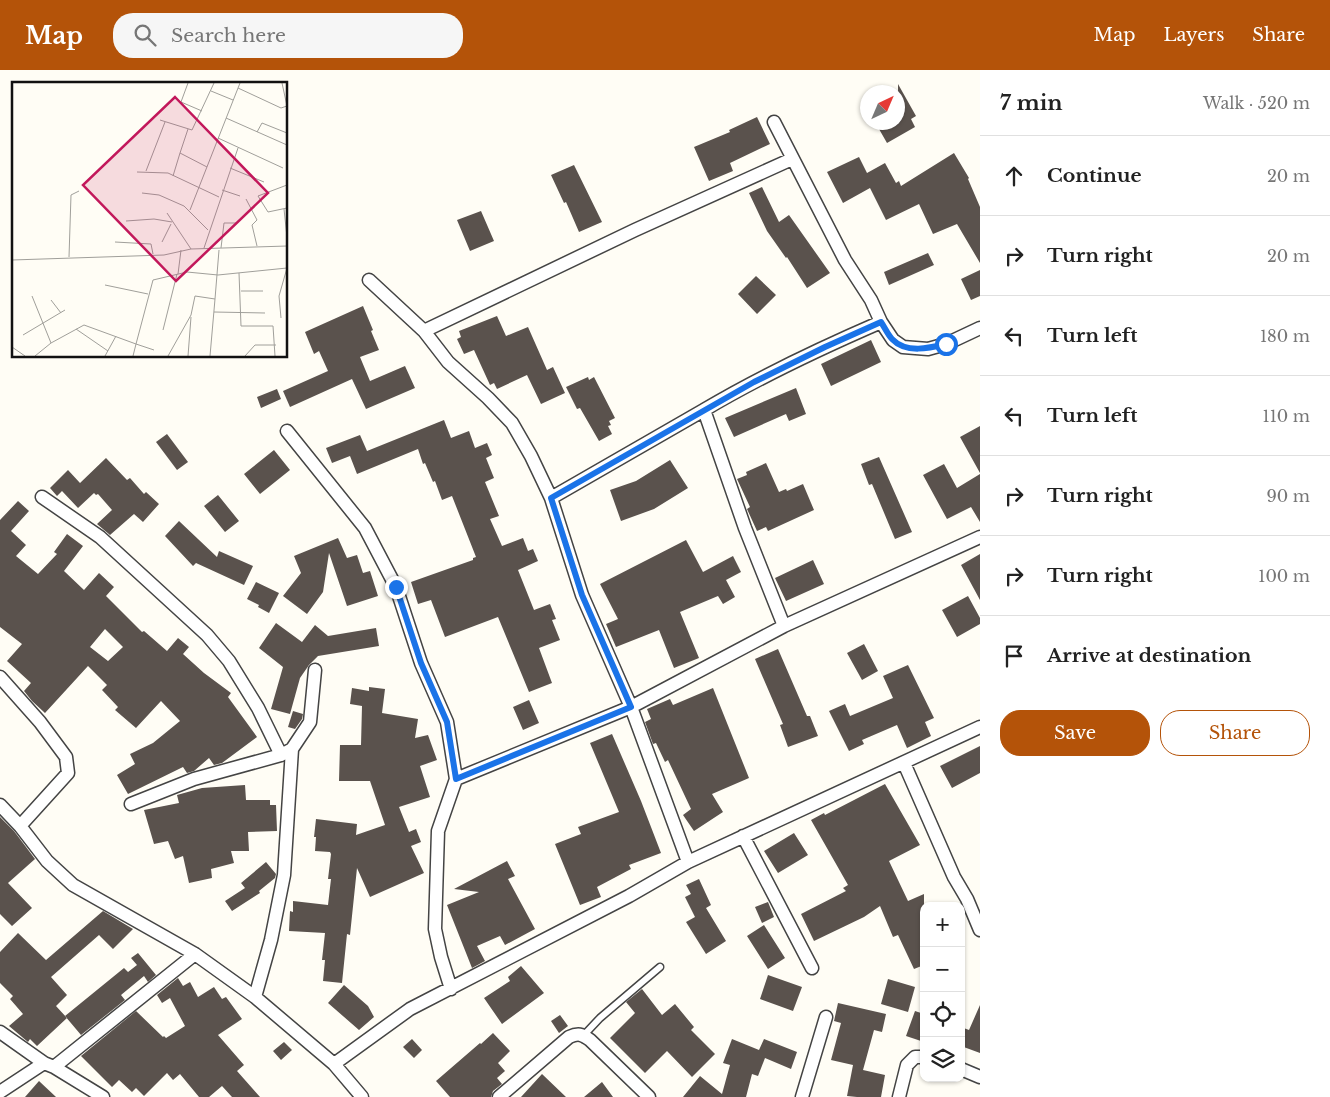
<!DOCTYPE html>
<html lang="en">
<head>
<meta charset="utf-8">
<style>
	:root { --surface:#fff; --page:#f6f6f6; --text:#222; --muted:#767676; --line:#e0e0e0; --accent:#b45309 }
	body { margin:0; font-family:"Libre Baskerville",serif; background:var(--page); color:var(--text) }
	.controls { position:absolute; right:15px; bottom:15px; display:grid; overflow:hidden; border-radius:10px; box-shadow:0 1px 4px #0004 }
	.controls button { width:45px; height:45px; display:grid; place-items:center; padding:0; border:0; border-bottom:1px solid var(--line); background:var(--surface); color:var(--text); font:25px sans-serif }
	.compass { position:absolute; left:860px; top:15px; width:45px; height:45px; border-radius:50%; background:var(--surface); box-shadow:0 1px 4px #0004; rotate:44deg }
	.stop { position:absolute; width:15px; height:15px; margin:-11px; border:4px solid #1a73e8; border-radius:50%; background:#fff }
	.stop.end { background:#1a73e8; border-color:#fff; box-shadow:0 1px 5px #0008 }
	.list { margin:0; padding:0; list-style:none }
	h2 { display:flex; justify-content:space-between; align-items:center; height:65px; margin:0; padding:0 20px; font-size:21px }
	h2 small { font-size:16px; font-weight:400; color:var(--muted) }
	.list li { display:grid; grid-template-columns:32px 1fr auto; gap:15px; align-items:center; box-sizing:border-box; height:80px; padding:0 20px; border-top:1px solid var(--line) }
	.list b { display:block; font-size:19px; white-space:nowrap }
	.list em { font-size:16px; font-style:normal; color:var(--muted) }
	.actions { display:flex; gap:10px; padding:15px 20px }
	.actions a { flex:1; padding:11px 0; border:1px solid var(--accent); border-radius:20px; text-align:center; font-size:18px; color:var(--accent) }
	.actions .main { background:var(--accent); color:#fff }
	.icon { flex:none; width:28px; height:28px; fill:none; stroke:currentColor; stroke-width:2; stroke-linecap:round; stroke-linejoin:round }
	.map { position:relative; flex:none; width:980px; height:1027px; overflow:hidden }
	header { display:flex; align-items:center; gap:30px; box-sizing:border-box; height:70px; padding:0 25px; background:var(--accent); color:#fff }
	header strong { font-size:24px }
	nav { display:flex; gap:28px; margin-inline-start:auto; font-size:18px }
	.search { width:350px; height:45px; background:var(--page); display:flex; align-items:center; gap:12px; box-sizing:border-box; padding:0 18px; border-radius:20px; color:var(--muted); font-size:19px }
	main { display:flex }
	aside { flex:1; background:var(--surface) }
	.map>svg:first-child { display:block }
	.building { fill:#5a524d; fill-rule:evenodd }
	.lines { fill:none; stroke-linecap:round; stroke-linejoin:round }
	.lane-casing { stroke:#444; stroke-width:9 }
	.street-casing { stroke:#444; stroke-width:15 }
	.lane { stroke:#fff; stroke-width:6 }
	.street { stroke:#fff; stroke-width:12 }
	.route { stroke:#1a73e8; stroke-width:6 }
	.inset-road { fill:none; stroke:#a09f9a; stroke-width:1 }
	.view { fill:#c2185b; fill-opacity:0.15; stroke:#c2185b; stroke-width:2.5 }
	.inset-edge { fill:none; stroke:#111; stroke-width:2.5 }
</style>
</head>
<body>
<header>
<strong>Map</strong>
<div class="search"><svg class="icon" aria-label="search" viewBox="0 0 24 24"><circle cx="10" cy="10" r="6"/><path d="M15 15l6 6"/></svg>Search here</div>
<nav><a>Map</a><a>Layers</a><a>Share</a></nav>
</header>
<main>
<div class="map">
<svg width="980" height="1027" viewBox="0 0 980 1027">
	<rect width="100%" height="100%" fill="#fffdf5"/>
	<path class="building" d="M898 14 916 46 911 49 915 57 887 73 875 52H898Z
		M757 47 770 74 730 93 733 101 709 111 694 77 730 62 729 60Z
		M954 83 969 108 968 109 980 137V193L957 154 933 164 919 134 886 150 870 118 843 133 827 102 859 87 867 103 885 93 896 113 899 111 901 116Z
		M574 95 602 152 579 162 566 132 564 133 551 105Z
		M762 117 779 152 789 145 830 203 807 218 787 187 786 188 767 161 749 123Z
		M481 141 494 171 470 181 457 150Z
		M928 183 934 195 889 215 884 202Z
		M980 200V226L971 230 961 209Z
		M756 206 776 225 757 244 738 224Z
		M363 236 373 260 371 261 379 280 360 287 370 311 405 296 415 318 366 339 352 309 290 337 283 321 328 301 319 281 314 284 305 262Z
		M497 246 506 266 528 257 547 300 553 297 565 323 541 334 527 305 497 319 494 313 490 315 474 280 464 284 457 269 461 267 459 261Z
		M871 270 881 292 831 316 821 294Z
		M588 307 589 310 594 307 615 348 609 351 611 355 608 356 612 364 599 371 580 338 577 339 566 317Z
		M796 318 806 344 789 351 786 344 734 367 725 348Z
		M277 319 281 329 261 338 257 327Z
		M444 350 451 368 469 361 475 378 487 373 492 385 486 388 494 408 485 412 499 446 490 449 502 476 523 468 528 481 533 479 538 491 518 500 534 540 550 534 556 549 552 550 560 570 539 578 552 613 529 622 498 547 445 567 431 530 418 534 411 512 473 490V488L476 487 452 426 442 430 435 411 433 412 425 393 423 394 418 379 357 404 350 386 332 393 326 378 360 365 367 381Z
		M980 356V403L960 367Z
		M167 364 188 392 177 400 156 372Z
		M274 380 290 400 260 424 244 404Z
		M879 387 912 462 895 469 872 414 869 415 861 394Z
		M106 388 127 410 130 408 144 424 146 422 159 434 143 452 134 444 110 465 97 454 112 440 98 424 96 425 94 423 78 438 62 421 57 426 50 418 68 400 80 413Z
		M670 390 688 418 654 439 621 451 610 420 636 411Z
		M766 393 779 422 786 419 787 421 803 414 814 440 768 461 766 457 757 461 747 439 750 437 737 409 747 405 746 402Z
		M944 394 957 418 980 404V452L971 437 947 449 923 405Z
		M218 425 239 451 225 462 204 436Z
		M18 431 29 441 11 461 26 475 16 486 38 504 57 484 54 482 67 464 83 476 64 501 84 520 99 503 114 517 106 526 142 562 144 561 167 581 178 568 189 577 183 584 204 603 231 623 228 627 257 667 222 693 214 695 209 688 194 701 187 703 183 697 128 724 117 705 135 694 130 684 153 673 180 651 161 631 136 658 115 640 118 637 102 620 107 615 88 596 45 643 32 631 24 621 31 613 7 591 22 574 0 557V450ZM105 559 123 577 108 591 90 577Z
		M179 451 217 487 219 481 253 496 244 515 196 493 193 496 165 466Z
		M338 468 347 488 357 485 363 503 370 501 378 526 347 536 329 483 323 522 307 544 283 526 301 503 294 486Z
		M686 470 703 502 733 486 741 502 726 510 735 527 723 534 718 526 680 542 699 588 674 598 659 560 616 577 606 554 618 549 600 514Z
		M980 484V530L961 495Z
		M813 490 824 514 786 531 775 508Z
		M256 512 279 523 269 543 258 537 259 535 247 529Z
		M968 526 980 548V554L957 567 942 540Z
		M276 553 302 572 315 555 328 566 376 558 379 576 318 586 309 595 300 608 290 644 271 639 283 597 259 578Z
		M864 574 878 601 862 610 847 583Z
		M778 579 807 646H810L818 666 788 677 780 655 783 654 755 589Z
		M908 595 934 648 925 652 931 666 907 678 897 655 862 670 864 674 849 681 829 641 845 634 850 646 893 628 883 606Z
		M369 617 385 619 382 643 418 649 415 668 428 665 437 690 420 696 430 727 399 737 409 762 416 759 421 772 411 776 424 803 370 827 357 798 350 865 347 864 342 913 323 911 325 890H322L325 863 289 861 290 841 293 842V831L328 835 331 809H328L331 784 330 782 315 781 316 767H314L316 749 357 754 356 765 385 755 370 711H339L340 675H361L362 636 350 634 352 618 369 621Z
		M713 618 749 708 712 724 723 742 694 761 683 745 691 739 668 690 665 692 656 673 653 674 645 652 651 649 647 639 670 629 673 635Z
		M529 630 539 653 523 660 513 637Z
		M293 641 303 644 302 649 295 659 288 657Z
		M612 664 641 731 661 783 629 795 631 799 597 817 601 827 580 835 555 774 581 764 578 757 619 742 590 673Z
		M980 676V703L952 718 940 696Z
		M885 714 920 775 889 791 908 831 924 824V895L914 899 898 865 893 867 880 836 864 847 814 871 801 844 846 821 843 818 848 815 811 750 824 743 825 745Z
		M245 715 246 730H270V735H276L277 761 248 762 249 781H231L234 793 211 799 212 808 189 813 183 786 175 789 168 771 154 774 144 740 179 733 177 725 202 718Z
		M0 747 14 761 35 789 8 813 32 838 12 856 0 844Z
		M794 763 808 785 778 803 764 781Z
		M507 791 515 806 508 809 535 859 505 875 500 866 477 876 485 891 472 898 447 835 479 822 454 819Z
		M266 792 276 804 275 808 259 821 260 823 232 841 225 831 245 818 241 813Z
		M699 809 711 835 706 838 726 871 706 884 686 852 695 847 685 827 691 824 686 815Z
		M768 832 774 847 762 853 755 837Z
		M103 841 133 859 113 879 99 865 51 907 67 925 56 936 67 948 37 976 30 969 28 972 9 956 23 944 10 929 13 926 0 913V882L18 863 46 890Z
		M764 855 785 888 768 899 747 866Z
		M138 883 156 905 148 912 144 906 121 925 125 930 81 965 65 946 124 898 128 902 137 895 131 888Z
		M521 896 544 923 502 954 484 928 510 911 508 907Z
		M768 905 802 917 793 941 760 929Z
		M178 908 183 916 190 912 198 927 214 917 222 929 226 927 242 949 218 965 244 995 237 1001 260 1027H232L222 1016 209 1027H199L180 1004 173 1010 167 1003 144 1026 136 1018 132 1022 119 1010 112 1017 81 986 136 941 163 967 164 966 166 968 185 956 170 928 162 933 157 925Z
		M888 909 915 917 908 942 881 934Z
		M344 915 368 936 374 947 359 960 328 933Z
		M642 919 662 945 675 934 694 957 691 960 715 984 692 1007 667 981 645 1003 610 968 635 943 626 932Z
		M838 933 886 944 882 962 874 960 863 1000 885 1005 881 1027H857L858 1020 857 1027 847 1026 853 995 831 990 841 953 834 951Z
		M980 935V983L961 976V957L969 960Z
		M915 941 924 944V972L906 966Z
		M560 945 568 956 559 963 551 951Z
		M493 963 510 981 498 993 505 1001 497 1008 502 1014 493 1021 491 1027H450L436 1011 480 973 481 974Z
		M412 969 422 980 414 988 403 977Z
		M732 969 759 980 764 969 797 982 791 999 765 988 758 1006 752 1004 746 1027H683L700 1006 722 1024 730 995 723 993Z
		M284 972 292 980 281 990 273 981Z
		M542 1004 566 1027H521Z
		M39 1011 56 1027H25Z
		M602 1012 613 1027H584Z"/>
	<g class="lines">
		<defs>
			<path id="lane" d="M584 965 600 948 660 897"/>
			<path id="street" d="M774 52 845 190 871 230 881 252 893 270 903 277 928 279 946 274 980 258
				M369 210 424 261 448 292 488 328 512 353 531 386 551 428 582 525 631 637 688 792
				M424 261 635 160 792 89
				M287 361 365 458 396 517 421 593 447 652 456 709 438 761 435 859 441 887 451 919
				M42 427 100 467 207 565 229 591 258 638 281 685 292 679
				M551 428 704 340
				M784 556 745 458 704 340C761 306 821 278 881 252
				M0 607 40 652 66 687 68 703 20 756
				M904 693 954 807 967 829 980 860
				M456 709 631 637 784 556 980 467
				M131 734 194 709 281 685
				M0 735 20 756 47 791 73 815 195 884 255 927 334 994 362 1027
				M743 766 812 898
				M255 927 271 870 284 805 292 679 310 652 315 600
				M0 962 44 993 54 997 103 1027
				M334 994 410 939 629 826 688 792 980 657
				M54 997 195 884
				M961 999 980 1007
				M0 1022 44 993
				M499 1027 569 967C578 963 582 964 590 970L649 1027
				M802 1027 826 947
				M899 1027 907 995 915 987H924"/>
		</defs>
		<use href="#lane" class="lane-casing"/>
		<use href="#street" class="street-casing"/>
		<use href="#lane" class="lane"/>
		<use href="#street" class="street"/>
	</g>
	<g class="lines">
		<path class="route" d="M396 517 421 593 447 652 456 709 631 637 582 525 551 428 754 312 825 277 881 252C885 258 888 265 892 269 906 284 930 278 946 274"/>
	</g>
	<g transform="translate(12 12)">
		<rect width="275" height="275" fill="#fffdf5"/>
		<path class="inset-road" d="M176 1 169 20 190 29M270 1 275 24M226 6 269 26 275 24M199 9 221 18M214 36 275 63M148 38 180 48 202 1M176 47 168 71 195 85M245 50 250 41 275 51M206 56 271 86M218 86 252 100M134 89 153 40M125 90 156 91 207 115M161 94 168 71M275 103 246 114 256 130 275 126M210 108 228 114M130 111 147 113 172 124 196 148M234 117 245 138 240 143 245 164M272 127 275 155M178 128 228 1M155 131 179 167M114 139 142 137 160 140M103 160 139 162 141 172M150 160 159 142M192 166 226 66M209 166 212 141H225M57 175 59 113 67 109M0 178 152 173 179 167 275 164M227 191 229 244H261L263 274M166 192 169 168M93 203 136 212M229 209H251M20 214 39 261M39 218 49 231M202 230 253 231M64 247 96 269M151 248 165 192M11 253 53 228M0 265 13 274M23 274 39 261 72 243 124 262 141 198 175 190 206 193 275 186 267 214 269 236M93 274 104 254M121 274 124 262 142 268M156 274 179 233 183 214 203 217 207 168M176 274 179 235M198 274 203 217M233 274 243 263H264"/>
		<path class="view" d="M163 15 256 111 164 199 71 103Z"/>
		<rect width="275" height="275" class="inset-edge"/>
	</g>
</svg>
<div class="controls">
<button>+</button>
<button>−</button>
<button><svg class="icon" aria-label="locate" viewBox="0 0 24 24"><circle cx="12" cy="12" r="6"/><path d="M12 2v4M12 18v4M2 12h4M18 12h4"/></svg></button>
<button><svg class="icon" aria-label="layers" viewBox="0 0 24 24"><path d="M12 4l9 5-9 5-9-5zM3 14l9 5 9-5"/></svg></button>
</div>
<svg class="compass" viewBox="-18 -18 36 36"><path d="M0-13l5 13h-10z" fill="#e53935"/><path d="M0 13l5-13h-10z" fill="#767676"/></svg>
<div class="stop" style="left:946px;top:274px"></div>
<div class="stop end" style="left:396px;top:517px"></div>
</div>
<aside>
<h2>7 min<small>Walk · 520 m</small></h2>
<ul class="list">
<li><svg class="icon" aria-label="ahead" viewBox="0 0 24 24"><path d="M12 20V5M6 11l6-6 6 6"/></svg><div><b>Continue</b></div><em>20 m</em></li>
<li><svg class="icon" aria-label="right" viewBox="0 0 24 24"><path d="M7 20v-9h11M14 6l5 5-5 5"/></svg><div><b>Turn right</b></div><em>20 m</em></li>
<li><svg class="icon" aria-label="left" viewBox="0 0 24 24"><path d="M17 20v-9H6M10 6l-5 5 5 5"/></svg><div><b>Turn left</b></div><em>180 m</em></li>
<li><svg class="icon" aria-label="left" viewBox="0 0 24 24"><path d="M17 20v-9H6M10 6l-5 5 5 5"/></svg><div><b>Turn left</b></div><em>110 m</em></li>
<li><svg class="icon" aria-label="right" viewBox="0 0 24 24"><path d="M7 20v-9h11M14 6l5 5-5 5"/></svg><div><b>Turn right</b></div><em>90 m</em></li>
<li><svg class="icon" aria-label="right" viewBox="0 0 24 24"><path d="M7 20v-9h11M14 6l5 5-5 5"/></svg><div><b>Turn right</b></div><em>100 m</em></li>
<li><svg class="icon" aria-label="arrive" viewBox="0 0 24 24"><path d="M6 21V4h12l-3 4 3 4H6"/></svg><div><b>Arrive at destination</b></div></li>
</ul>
<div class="actions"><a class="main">Save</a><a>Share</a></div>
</aside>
</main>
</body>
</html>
